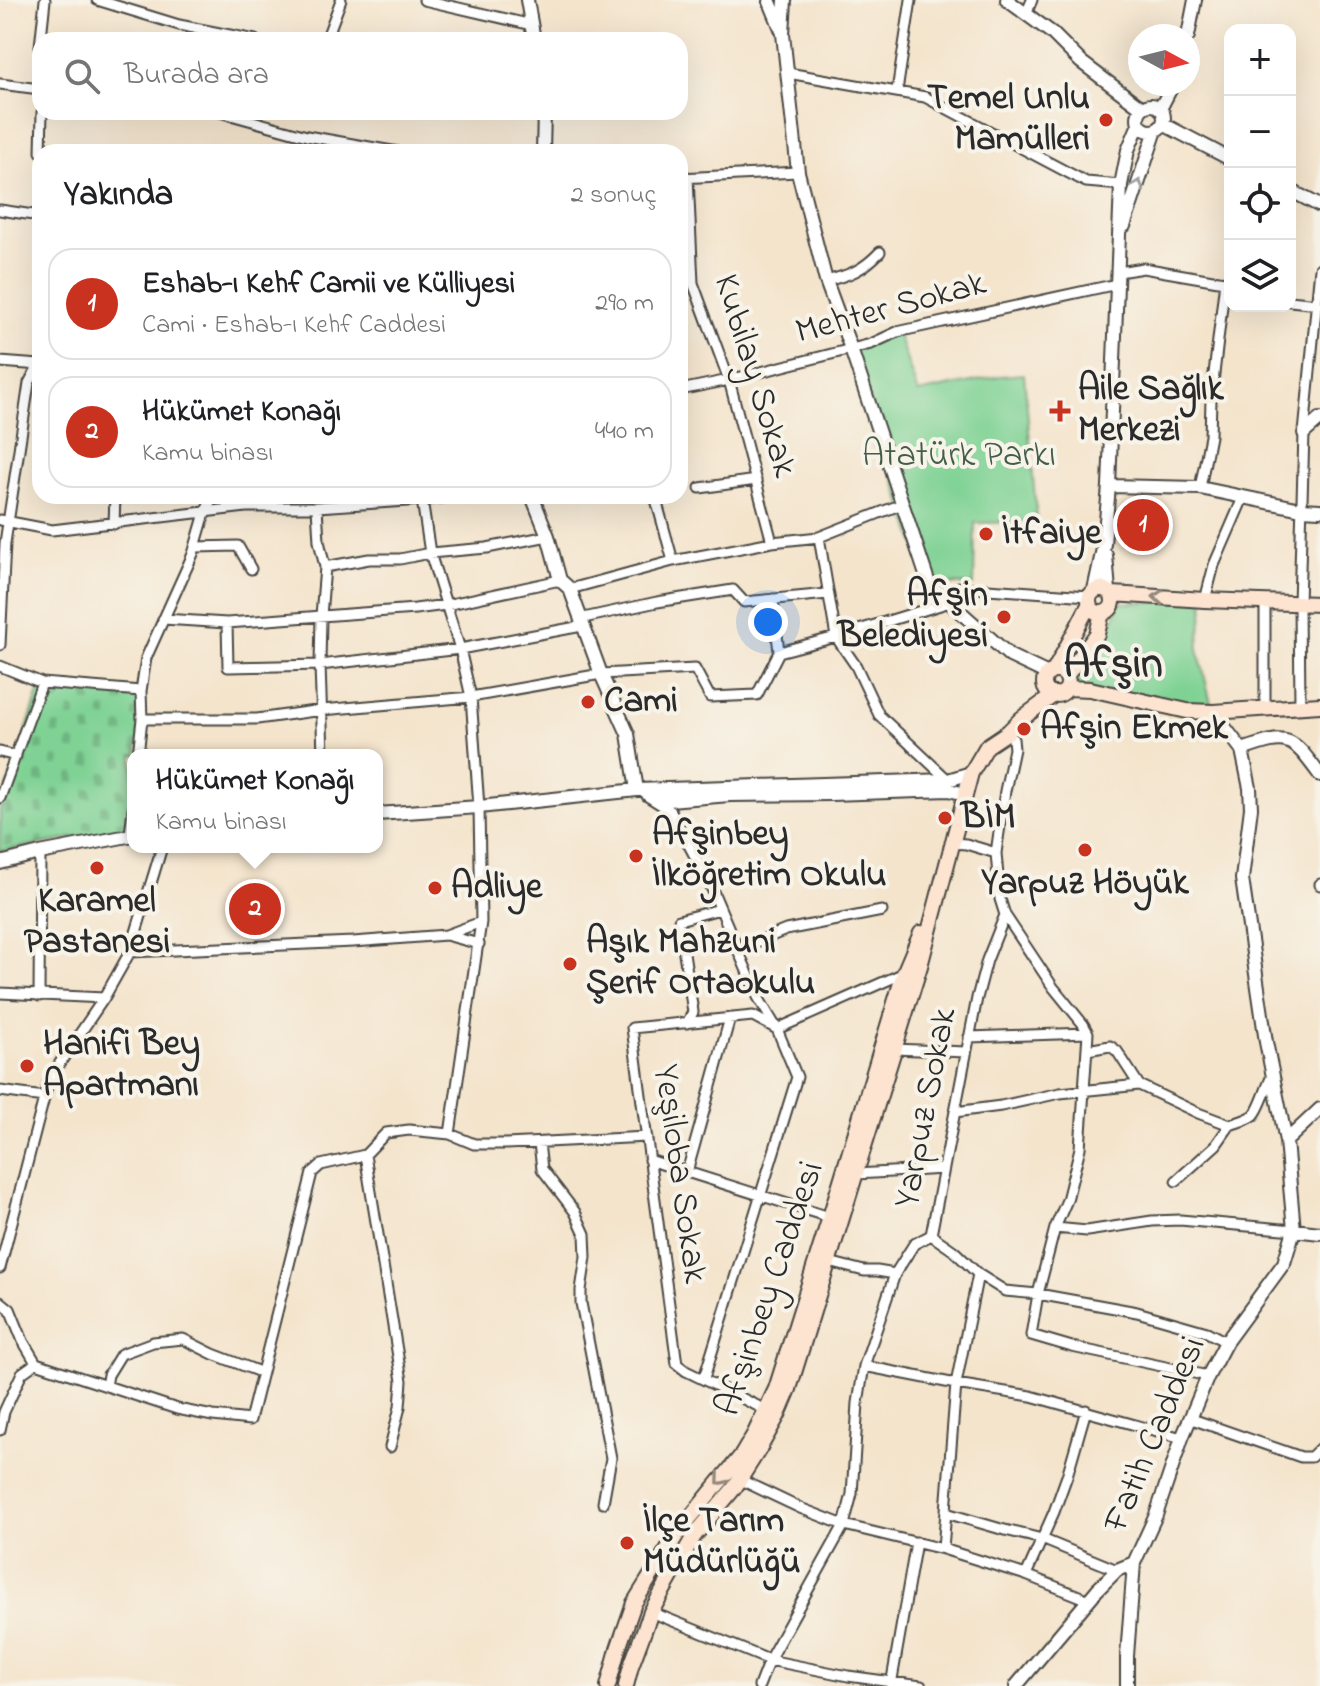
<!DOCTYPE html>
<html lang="tr">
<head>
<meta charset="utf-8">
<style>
	:root { --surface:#fff; --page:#f2f2f2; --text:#202124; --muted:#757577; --line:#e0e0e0; --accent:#c8321e }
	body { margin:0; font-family:"Indie Flower",sans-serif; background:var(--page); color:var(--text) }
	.controls { position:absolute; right:24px; top:24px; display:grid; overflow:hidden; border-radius:16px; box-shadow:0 8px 32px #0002 }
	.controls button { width:72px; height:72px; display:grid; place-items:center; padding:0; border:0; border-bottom:2px solid var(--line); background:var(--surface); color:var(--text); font:40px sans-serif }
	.compass { position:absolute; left:1128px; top:24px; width:72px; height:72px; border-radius:50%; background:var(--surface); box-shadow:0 8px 32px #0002; rotate:97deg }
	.you { position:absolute; left:768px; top:622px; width:28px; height:28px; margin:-20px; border:6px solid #fff; border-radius:50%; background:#1a73e8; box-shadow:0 0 0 12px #1a73e833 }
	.badge { display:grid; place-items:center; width:52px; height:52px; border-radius:50%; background:var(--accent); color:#fff; font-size:26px; font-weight:700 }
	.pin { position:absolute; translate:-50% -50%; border:4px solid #fff; box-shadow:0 2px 8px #0006 }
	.popup { position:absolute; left:127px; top:749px; width:256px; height:104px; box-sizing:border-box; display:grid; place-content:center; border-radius:16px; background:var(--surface); filter:drop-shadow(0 2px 6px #0005); font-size:26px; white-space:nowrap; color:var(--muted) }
	.popup b { font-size:30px; color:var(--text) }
	.popup::after { content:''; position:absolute; left:50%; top:100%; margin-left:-16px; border:16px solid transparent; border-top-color:var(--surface) }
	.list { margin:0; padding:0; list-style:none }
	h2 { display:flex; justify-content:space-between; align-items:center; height:104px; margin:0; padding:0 32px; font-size:34px }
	h2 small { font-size:26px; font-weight:400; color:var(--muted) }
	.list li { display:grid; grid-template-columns:52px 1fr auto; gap:24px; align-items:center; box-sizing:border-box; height:112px; margin:0 16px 16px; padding:0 16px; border:2px solid var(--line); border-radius:24px }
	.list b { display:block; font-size:30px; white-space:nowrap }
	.list p { margin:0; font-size:26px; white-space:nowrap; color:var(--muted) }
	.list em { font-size:26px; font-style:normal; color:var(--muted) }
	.icon { flex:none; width:44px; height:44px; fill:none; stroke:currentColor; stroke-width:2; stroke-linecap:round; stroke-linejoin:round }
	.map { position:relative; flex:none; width:1320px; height:1686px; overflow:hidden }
	.search { position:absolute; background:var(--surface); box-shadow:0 8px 32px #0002; left:32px; top:32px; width:656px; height:88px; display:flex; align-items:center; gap:20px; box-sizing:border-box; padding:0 28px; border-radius:24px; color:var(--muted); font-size:30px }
	.panel { position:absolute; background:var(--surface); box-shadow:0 8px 32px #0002; left:32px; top:144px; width:656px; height:360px; border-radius:24px }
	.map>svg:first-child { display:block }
	.cemetery { fill:url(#cemetery-stones); stroke:#557e60; stroke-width:2 }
	.green { fill:#7fd294; stroke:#557e60; stroke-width:2 }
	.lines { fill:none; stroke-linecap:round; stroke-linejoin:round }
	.minor-casing { stroke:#494743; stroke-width:13 }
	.tertiary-casing { stroke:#494743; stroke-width:16 }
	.secondary-casing { stroke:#494743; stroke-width:18 }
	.minor { stroke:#fff; stroke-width:9 }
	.tertiary { stroke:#fff; stroke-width:12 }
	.secondary { stroke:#fde4d0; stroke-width:14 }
	.oneway { stroke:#a0a0a0 }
	.oneway2 { stroke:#94887e }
	.poi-dot { fill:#c8321e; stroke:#f7f3e8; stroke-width:3 }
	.labels { text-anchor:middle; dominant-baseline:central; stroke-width:8; stroke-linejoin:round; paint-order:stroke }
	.poi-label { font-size:36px; font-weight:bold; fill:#2b2b2b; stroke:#f7f3e8; text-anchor:start }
	.street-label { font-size:36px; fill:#2b2b2b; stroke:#f7f3e8 }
	.park-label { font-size:36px; fill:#445d4a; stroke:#f7f3e8 }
	.district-label { font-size:44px; font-weight:bold; fill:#2b2b2b; stroke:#f7f3e8 }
</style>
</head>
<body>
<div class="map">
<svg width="1320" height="1686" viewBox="0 0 1320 1686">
	<defs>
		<pattern id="cemetery-stones" width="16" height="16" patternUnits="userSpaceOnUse" patternTransform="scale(2)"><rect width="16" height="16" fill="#7fd294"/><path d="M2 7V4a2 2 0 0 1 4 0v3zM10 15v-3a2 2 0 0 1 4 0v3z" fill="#6eb480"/></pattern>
	</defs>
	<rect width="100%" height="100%" fill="#f7f3e8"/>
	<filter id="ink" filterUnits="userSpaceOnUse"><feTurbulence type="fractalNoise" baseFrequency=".0125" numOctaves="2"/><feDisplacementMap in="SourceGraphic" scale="16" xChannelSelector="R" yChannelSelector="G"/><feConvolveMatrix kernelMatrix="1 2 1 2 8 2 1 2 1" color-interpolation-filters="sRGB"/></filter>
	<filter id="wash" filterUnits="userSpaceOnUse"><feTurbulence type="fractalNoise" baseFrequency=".006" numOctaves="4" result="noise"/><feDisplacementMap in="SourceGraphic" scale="32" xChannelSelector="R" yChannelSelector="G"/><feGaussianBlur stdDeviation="1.8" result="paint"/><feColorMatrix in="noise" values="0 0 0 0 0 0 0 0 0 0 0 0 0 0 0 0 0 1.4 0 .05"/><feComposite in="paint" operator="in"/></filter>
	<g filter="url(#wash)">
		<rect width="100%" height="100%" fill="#f4e4cc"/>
		<path class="cemetery" d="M42 683 141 691 137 755H133V789L128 827 116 831 0 851V810Z"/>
		<path class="green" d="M897 332 918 393 1000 376 1024 374 1037 522 975 523 974 585 929 584 851 349Z
			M1205 600 1198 649 1213 712 1067 688C1073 675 1079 660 1087 648 1100 625 1115 635 1118 603Z"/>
	</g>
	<g filter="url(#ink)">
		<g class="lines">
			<defs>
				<path id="minor" d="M97 0 179 25 255 40
					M424 0 532 25
					M1026 14 1032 0
					M326 40 341 0
					M40 47 45 0
					M788 73 925 97 1086 182 1121 185
					M0 84 40 89
					M897 91 911 0
					M220 112 307 136 398 152
					M41 152 42 112
					M688 177 693 283 729 380 772 542
					M680 178 798 172
					M0 210 40 216
					M1119 272 1143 268 1230 283
					M826 281C850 275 863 270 880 252
					M1290 301 1318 304
					M0 362 40 365
					M680 390 729 380 871 344 897 332 1117 284
					M700 488 756 480
					M1200 488 1210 436 1211 399 1225 281
					M655 496 673 561
					M422 500 430 553 460 649 471 697 479 807 481 922 450 1134
					M317 507 319 541 325 567 321 616 320 665 323 755
					M0 520 52 530 246 507H317L422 500 459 496
					M114 524 115 496
					M819 537 836 637 856 666 879 715 948 780
					M195 547 238 546 251 569
					M325 567 369 559H400L430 553 487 548 548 536
					M570 589 673 561 772 542 819 537 902 504
					M773 599 779 652
					M1205 600 1214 565 1243 498
					M163 619 227 623 415 609 446 605 560 580
					M579 619 657 602 733 590 744 602 828 594
					M227 623 228 667 320 665 460 649 582 626
					M0 645 5 543 29 383 39 365
					M0 666 42 683 141 691
					M1300 706 1299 604 1304 433 1320 268
					M1265 708V602
					M142 719H257L322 710 471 697 601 674 695 669 710 697 757 695 779 652 836 637 950 602 948 591 959 587 1089 596
					M0 752 16 756
					M138 755 142 719 141 691 146 658 193 554 205 513 213 496
					M647 796 671 811 712 889 758 997 777 1029 904 973 907 974
					M0 798 42 683
					M130 835 133 809
					M951 843 966 844 996 853 1000 899 1005 915 1053 987 1083 1024 1088 1033 1080 1148 1067 1200 1055 1228 1038 1294 1031 1335 1072 1347 1208 1376
					M996 853 1005 791 1014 749 1013 739 1008 732
					M1320 884V885
					M1005 915 987 960 977 998 931 1235 954 1251 978 1274 1005 1291 1038 1294 1137 1312 1207 1332 1226 1342
					M446 935 479 944
					M737 950 786 930 882 911
					M130 952 353 942 446 935 481 922
					M0 993 104 998
					M39 996 40 853
					M687 1023 693 1012 679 920 720 909
					M969 1037 1088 1033
					M894 1049 966 1052
					M1087 1050 1110 1046 1117 1051 1139 1085
					M0 1091 44 1097
					M955 1112 1001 1106 1060 1093 1139 1085 1198 1113 1230 1125C1237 1122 1248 1120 1254 1115 1261 1108 1267 1084 1273 1074
					M539 1143 542 1169 575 1212 585 1234 586 1257 581 1290V1303L611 1458 603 1503
					M365 1155 402 1381 400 1407 390 1447
					M649 1160 835 1219
					M687 1172 730 1018
					M856 1174 944 1169
					M1176 1181 1216 1145 1230 1125
					M1055 1228 1087 1231 1152 1221 1180 1220 1294 1230
					M829 1262 864 1271H877L895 1274
					M0 1268 49 1079 104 998 130 952 162 847
					M0 1301 10 1309 23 1341 36 1363 177 1409 213 1416 250 1420 312 1173 321 1165 365 1155 386 1133 409 1130 450 1134 474 1144H506L647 1137
					M864 1366 956 1384 1031 1396 1182 1438
					M704 1378 797 1077 777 1029 753 1016 632 1028 677 1364 686 1371 768 1411
					M106 1386 108 1375 121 1354 153 1342 183 1339 213 1354 260 1372
					M1189 1418 1301 1457H1311L1320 1448
					M0 1430 4 1412 22 1373 36 1363
					M738 1485 743 1481 800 1508 844 1525 943 1549 1026 1575 1089 1600
					M946 1513 1001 1529 1042 1539 1117 1570
					M943 1549 956 1384 978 1274
					M1026 1575 1054 1512 1067 1476 1086 1410
					M651 1612 769 1660 848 1676 921 1686
					M891 1685 916 1542
					M759 1686 769 1660 844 1525 852 1494 858 1403 864 1366 895 1274 914 1244 931 1235"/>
				<path id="tertiary" d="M527 0 534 40
					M785 0 783 34 798 172 826 281 851 349 929 584 1010 656 1048 674
					M1007 0 1052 33 1081 62 1142 108
					M770 2 782 31
					M1188 36 1195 0
					M1138 118a13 13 0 1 1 26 0a13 13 0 1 1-26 0Z
					M1160 109 1173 84
					M1163 124 1230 159
					M543 152 544 112
					M1290 190 1320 206
					M1124 226 1156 130
					M1304 433 1320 419
					M1109 486 1200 488 1301 509 1320 510
					M532 496 548 536 560 580 570 589 601 674 628 734 637 790
					M1106 555 1109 591
					M1094 590 1104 544 1109 486 1121 185 1128 150 1139 124
					M1242 750C1289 733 1291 736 1320 775
					M648 793 669 800 730 795 831 794 949 790 965 794
					M377 814 479 807 637 790 948 780 971 773
					M0 863 40 853 133 835
					M1286 1141 1320 1109
					M1294 1230 1320 1233
					M1016 1686 1097 1590 1117 1570 1134 1563 1156 1515 1182 1438 1208 1376 1226 1342 1284 1263 1294 1230 1286 1141 1266 1042 1242 879 1251 808 1250 788 1242 750 1213 712
					M1127 1686V1656L1134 1563"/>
				<path id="secondary" d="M1089 601a12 12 0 1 1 24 0a12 12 0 1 1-24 0Z
					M1112 594 1205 600 1320 604
					M1054 671 1089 605
					M1044 683a12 12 0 1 1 24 0a12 12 0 1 1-24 0Z
					M1066 676 1097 634 1102 613
					M1067 688 1090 689 1187 711 1213 712 1320 705
					M608 1686 618 1649 634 1603 679 1531 742 1455 755 1433 776 1389 830 1217 904 973 921 933
					M626 1686 631 1666 651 1612 694 1536 735 1487 759 1449 778 1415 789 1389 920 966 971 773 987 746 1008 732 1021 719 1055 694"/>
			</defs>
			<use href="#minor" class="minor-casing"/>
			<use href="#tertiary" class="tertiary-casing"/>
			<use href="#secondary" class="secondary-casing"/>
			<use href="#minor" class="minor"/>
			<use href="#tertiary" class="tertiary"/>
			<use href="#secondary" class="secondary"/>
		</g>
		<defs><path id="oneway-chevron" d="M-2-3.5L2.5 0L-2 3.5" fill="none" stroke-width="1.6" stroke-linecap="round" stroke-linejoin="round" transform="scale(2)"/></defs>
		<use class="oneway" href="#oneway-chevron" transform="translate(1138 185) rotate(-72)"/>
		<g class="oneway2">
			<use href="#oneway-chevron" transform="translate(1158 597) rotate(-176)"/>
			<use href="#oneway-chevron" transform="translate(721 1480) rotate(130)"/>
		</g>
	</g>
	<g class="poi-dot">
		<circle cx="1106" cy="120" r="8"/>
		<path d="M1056 399h8v8h8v8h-8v8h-8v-8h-8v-8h8z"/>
		<circle cx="986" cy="534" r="8"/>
		<circle cx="1004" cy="617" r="8"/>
		<circle cx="588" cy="702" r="8"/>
		<circle cx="1024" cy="729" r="8"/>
		<circle cx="945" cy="818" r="8"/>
		<circle cx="1085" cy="850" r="8"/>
		<circle cx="636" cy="856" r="8"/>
		<circle cx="97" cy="868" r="8"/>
		<circle cx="435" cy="888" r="8"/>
		<circle cx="570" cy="964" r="8"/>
		<circle cx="27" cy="1066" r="8"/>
		<circle cx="627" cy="1543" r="8"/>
	</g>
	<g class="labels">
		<g class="poi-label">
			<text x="1090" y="99" text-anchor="end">Temel Unlu<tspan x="1090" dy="41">Mamülleri</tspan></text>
			<text x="1078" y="390">Aile Sağlık<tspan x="1078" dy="41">Merkezi</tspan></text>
			<text x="1002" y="534">İtfaiye</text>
			<text x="988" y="596" text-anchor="end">Afşin<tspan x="988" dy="41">Belediyesi</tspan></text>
			<text x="604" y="702">Cami</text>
			<text x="1040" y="729">Afşin Ekmek</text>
			<text x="961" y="818">BİM</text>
			<text x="652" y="835">Afşinbey<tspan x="652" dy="41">İlköğretim Okulu</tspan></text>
			<text x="1085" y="884" text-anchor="middle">Yarpuz Höyük</text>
			<text x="451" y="888">Adliye</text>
			<text x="97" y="902" text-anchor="middle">Karamel<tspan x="97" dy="41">Pastanesi</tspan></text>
			<text x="586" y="943">Aşık Mahzuni<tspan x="586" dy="41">Şerif Ortaokulu</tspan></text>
			<text x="43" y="1045">Hanifi Bey<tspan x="43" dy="41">Apartmanı</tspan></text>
			<text x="643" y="1522">İlçe Tarım<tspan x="643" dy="41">Müdürlüğü</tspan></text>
		</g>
		<g class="street-label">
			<text transform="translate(891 309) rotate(-15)">Mehter Sokak</text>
			<text transform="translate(754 376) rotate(73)">Kubilay Sokak</text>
			<text transform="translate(927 1108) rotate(-79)">Yarpuz Sokak</text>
			<text transform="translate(679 1174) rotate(82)">Yeşiloba Sokak</text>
			<text transform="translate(771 1289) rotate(-71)">Afşinbey Caddesi</text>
			<text transform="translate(1156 1435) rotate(-67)">Fatih Caddesi</text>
		</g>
		<g class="park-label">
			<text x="959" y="456">Atatürk Parkı</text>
		</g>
		<g class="district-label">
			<text x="1113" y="665">Afşin</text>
		</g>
	</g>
</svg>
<div class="controls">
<button>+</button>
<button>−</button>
<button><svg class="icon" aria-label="locate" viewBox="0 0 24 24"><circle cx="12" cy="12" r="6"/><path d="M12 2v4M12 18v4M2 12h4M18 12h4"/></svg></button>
<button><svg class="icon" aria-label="layers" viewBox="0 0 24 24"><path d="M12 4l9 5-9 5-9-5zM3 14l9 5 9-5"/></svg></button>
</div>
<svg class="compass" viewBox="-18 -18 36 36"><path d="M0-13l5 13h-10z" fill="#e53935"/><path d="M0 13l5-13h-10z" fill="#757577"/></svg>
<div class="you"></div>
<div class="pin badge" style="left:1143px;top:525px">1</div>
<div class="pin badge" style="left:255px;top:909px">2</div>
<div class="popup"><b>Hükümet Konağı</b>Kamu binası</div>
<div class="search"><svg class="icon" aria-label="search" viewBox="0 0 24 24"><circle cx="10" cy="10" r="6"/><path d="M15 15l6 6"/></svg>Burada ara</div>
<section class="panel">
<h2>Yakında<small>2 sonuç</small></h2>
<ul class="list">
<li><span class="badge">1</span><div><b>Eshab-ı Kehf Camii ve Külliyesi</b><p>Cami · Eshab-ı Kehf Caddesi</p></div><em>290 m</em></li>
<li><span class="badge">2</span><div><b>Hükümet Konağı</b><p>Kamu binası</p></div><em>440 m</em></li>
</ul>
</section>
</div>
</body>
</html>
